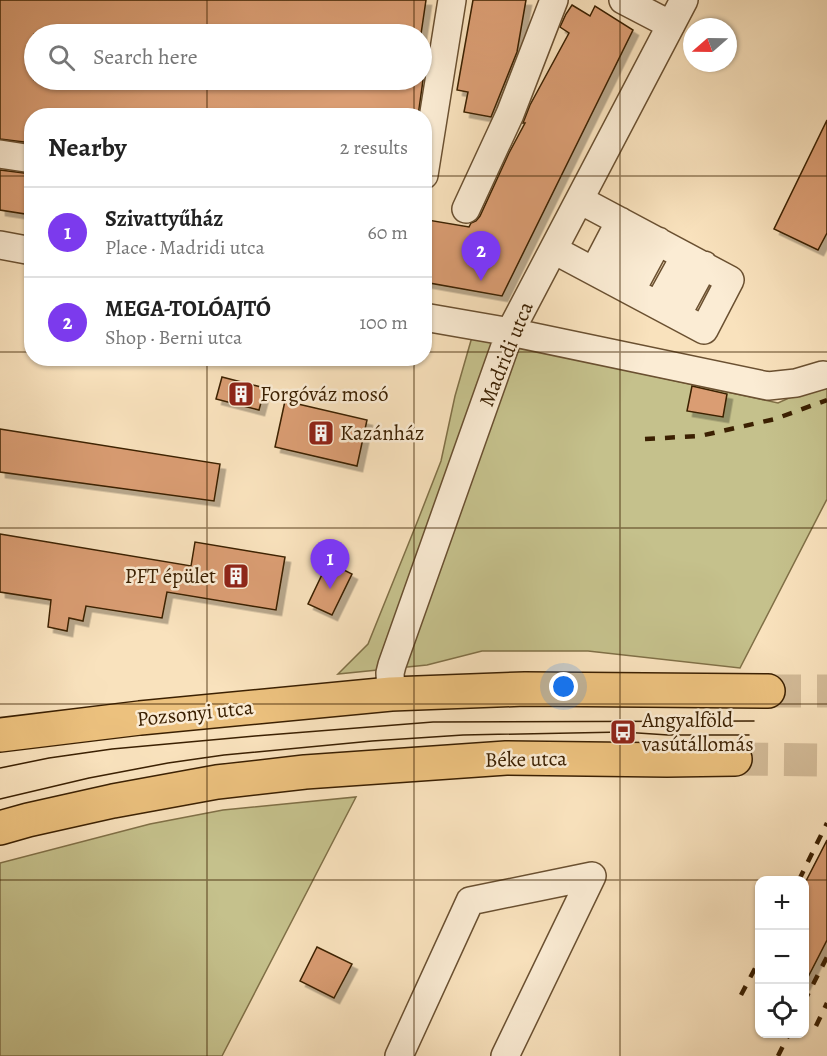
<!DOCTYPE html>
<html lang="en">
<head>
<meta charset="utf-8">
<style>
	:root { --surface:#fff; --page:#f6f6f6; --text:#222; --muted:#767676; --line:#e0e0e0; --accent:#7c3aed }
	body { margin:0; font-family:Alegreya,serif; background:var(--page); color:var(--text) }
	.controls { position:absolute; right:18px; bottom:18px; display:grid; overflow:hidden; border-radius:12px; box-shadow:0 2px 4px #0004 }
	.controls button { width:54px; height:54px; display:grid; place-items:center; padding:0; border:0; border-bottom:2px solid var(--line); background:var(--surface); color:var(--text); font:30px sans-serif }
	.compass { position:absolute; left:683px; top:18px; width:54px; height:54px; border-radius:50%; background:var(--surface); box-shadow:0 2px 4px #0004; rotate:250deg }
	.you { position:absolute; left:564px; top:687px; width:21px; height:21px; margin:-15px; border:4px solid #fff; border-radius:50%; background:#1a73e8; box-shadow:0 0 0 9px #1a73e833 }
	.badge { display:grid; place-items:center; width:39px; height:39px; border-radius:50%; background:var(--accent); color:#fff; font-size:20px; font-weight:700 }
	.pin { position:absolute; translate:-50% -50px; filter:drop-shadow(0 2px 3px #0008) }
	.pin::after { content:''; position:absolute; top:32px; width:21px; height:18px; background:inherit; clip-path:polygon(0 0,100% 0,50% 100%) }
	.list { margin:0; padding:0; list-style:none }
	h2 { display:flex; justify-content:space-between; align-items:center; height:78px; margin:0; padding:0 24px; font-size:26px }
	h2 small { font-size:20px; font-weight:400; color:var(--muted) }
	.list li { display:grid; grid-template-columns:39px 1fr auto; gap:18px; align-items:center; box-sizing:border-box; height:90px; padding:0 24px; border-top:2px solid var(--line) }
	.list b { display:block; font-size:22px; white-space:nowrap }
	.list p { margin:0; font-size:20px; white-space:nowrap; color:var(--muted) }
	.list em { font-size:20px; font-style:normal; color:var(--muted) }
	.icon { flex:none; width:33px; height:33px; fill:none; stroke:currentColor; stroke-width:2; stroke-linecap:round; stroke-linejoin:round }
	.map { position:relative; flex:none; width:827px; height:1056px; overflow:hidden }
	.search { position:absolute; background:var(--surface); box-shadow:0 2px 4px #0004; left:24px; top:24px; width:408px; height:66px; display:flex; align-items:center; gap:15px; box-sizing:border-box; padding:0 21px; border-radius:33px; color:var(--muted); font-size:22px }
	.panel { position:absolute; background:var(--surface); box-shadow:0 2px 4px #0004; left:24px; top:108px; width:408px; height:258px; border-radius:24px }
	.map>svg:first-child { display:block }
	.green { fill:#c5c18c; stroke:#807047; stroke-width:1.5 }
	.building { fill:#da9d73; stroke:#3b2002; stroke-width:1.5; filter:url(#shadow) }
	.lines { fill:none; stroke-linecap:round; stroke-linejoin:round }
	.major-tunnel { stroke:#d3bb98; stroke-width:33; stroke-dasharray:33 16; stroke-linecap:butt }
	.minor-casing { stroke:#6a5031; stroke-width:30 }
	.major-casing { stroke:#3b2002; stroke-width:36 }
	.minor { stroke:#fbecd4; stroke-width:27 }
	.major { stroke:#ecc17e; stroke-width:33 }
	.tram { stroke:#3b2002; stroke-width:1.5 }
	.rail { stroke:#3b2002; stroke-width:4.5; stroke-dasharray:10 10; stroke-linecap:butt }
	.grid { fill:none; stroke:#3b2002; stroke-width:1.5; stroke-opacity:0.55 }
	.labels { text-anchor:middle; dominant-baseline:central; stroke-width:5; stroke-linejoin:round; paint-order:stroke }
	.street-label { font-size:21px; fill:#3b2002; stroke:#fbecd4 }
	.poi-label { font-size:21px; fill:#3b2002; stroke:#fbecd4; text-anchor:start }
</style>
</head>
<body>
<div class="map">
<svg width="827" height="1056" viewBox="0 0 827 1056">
	<defs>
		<filter id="shadow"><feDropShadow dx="5.5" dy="5.5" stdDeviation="0" flood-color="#0004"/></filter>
	</defs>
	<rect width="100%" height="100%" fill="#f9e2bd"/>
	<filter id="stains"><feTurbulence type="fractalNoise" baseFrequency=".00333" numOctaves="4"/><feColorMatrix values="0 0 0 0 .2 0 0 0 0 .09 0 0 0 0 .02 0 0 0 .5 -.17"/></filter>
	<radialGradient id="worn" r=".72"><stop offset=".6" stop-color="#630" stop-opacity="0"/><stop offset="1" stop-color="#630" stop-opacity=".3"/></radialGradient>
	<path class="green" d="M472 337 778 403 827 381V499L740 668 588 651H482L427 665 338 674 368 644 418 520 441 461 455 396Z
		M356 797 222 1056H0V863L150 824 223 810Z"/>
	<path class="building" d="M0 0H426L421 34H34V80H423L418 116H32V143L0 139Z
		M473 0H526L517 52 491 117 464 112 468 92 457 90Z
		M572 5 590 16 595 6 633 30 502 296 424 282V246L428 220 469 227 471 223 476 221 480 216 509 153 525 123H523L530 105 569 33 560 27 566 14Z
		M827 120V233L818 250 774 229Z
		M0 170 32 174V215L0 210Z
		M222 377 265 388 259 410 216 399Z
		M692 386 727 394 723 417 687 411Z
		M285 401 367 420 357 466 275 447Z
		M0 429 220 464 214 501 0 472Z
		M0 534 191 566 195 542 285 557 276 610 167 592 162 618 86 606 83 621 69 618 67 631 48 627 51 600 0 592Z
		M328 562 352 574 332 615 308 604Z
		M827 840V940L804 985V885Z
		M317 947 352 964 334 998 300 981Z"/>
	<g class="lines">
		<path class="major-tunnel" d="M768 691H827
			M735 759 827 760"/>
		<defs>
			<path id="minor" d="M623 0 671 25
				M0 154 32 159
				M424 175 452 0
				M466 209 510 114 554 0
				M0 245 32 251
				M554 250 704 330 730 280 580 200
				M594 271 620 221
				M612 280 638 231
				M631 291 658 241
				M658 305 685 256
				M677 315 704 265
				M424 317 510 332 768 386 796 383 823 375
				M391 694 390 673 392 665 510 332 684 0
				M399 1056 470 901 592 876 505 1056"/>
			<path id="major" d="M0 735 140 718 391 694 525 689 768 691
				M0 828 28 820 113 801 217 782 305 772 506 758 667 760 735 759"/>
		</defs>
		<use href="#minor" class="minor-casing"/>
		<use href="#major" class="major-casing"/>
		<use href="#minor" class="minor"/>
		<use href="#major" class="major"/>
		<path class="tram" d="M0 768 49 758 112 749 255 736 433 722 754 721
			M0 799 89 778 168 763 224 755 372 741 463 735 623 732 668 735H749"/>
		<path class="rail" d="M645 439 700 436 775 419 827 400
			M799 880 827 823
			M741 995 760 959
			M804 1002 827 957
			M816 1026 827 1003
			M778 1056 789 1034"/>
	</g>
	<path class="grid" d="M207 0V34M414 0V34M620 0V1056M207 80V116M414 80V116M0 176H32M424 176H827M0 352H32M424 352H827M207 358V1056M414 358V1056M0 528H827M0 704H827M0 880H827"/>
	<defs>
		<symbol id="building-square" viewBox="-11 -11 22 22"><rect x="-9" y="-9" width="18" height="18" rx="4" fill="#8f2418" stroke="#fbecd4"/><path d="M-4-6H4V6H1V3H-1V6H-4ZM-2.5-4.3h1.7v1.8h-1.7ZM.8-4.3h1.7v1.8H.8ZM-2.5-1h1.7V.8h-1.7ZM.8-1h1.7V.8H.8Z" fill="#fff"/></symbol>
		<symbol id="bus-square" viewBox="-11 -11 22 22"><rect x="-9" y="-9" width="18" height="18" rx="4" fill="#8f2418" stroke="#fbecd4"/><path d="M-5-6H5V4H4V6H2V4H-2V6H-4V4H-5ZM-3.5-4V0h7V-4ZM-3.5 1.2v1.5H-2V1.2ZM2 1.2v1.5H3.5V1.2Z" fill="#fff"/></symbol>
	</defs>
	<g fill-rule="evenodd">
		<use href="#building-square" x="226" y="379" width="30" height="30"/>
		<use href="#building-square" x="306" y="418" width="30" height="30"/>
		<use href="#building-square" x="221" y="561" width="30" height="30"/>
		<use href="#bus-square" x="608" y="717" width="30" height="30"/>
	</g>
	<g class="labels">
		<g class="street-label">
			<text transform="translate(506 354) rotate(-68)">Madridi utca</text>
			<text transform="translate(195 713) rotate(-6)">Pozsonyi utca</text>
			<text transform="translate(526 759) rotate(-1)">Béke utca</text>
		</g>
		<g class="poi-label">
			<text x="260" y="394">Forgóváz mosó</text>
			<text x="340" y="433">Kazánház</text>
			<text x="216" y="576" text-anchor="end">PFT épület</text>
			<text x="642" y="720">Angyalföld<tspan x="642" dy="24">vasútállomás</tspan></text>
		</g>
	</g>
	<rect width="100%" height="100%" filter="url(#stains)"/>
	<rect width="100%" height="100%" fill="url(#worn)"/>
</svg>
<div class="controls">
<button>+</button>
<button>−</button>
<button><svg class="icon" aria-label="locate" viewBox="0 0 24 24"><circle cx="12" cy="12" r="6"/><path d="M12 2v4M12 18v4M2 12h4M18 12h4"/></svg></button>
</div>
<svg class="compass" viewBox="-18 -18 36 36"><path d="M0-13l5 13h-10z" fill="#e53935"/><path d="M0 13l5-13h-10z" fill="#767676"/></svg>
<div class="you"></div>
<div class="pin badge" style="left:330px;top:589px">1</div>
<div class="pin badge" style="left:481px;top:281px">2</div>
<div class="search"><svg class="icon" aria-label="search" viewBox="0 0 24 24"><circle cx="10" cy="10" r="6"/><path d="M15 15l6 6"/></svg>Search here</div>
<section class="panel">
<h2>Nearby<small>2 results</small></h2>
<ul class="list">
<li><span class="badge">1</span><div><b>Szivattyűház</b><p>Place · Madridi utca</p></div><em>60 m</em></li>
<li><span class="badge">2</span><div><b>MEGA-TOLÓAJTÓ</b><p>Shop · Berni utca</p></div><em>100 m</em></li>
</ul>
</section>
</div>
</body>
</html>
